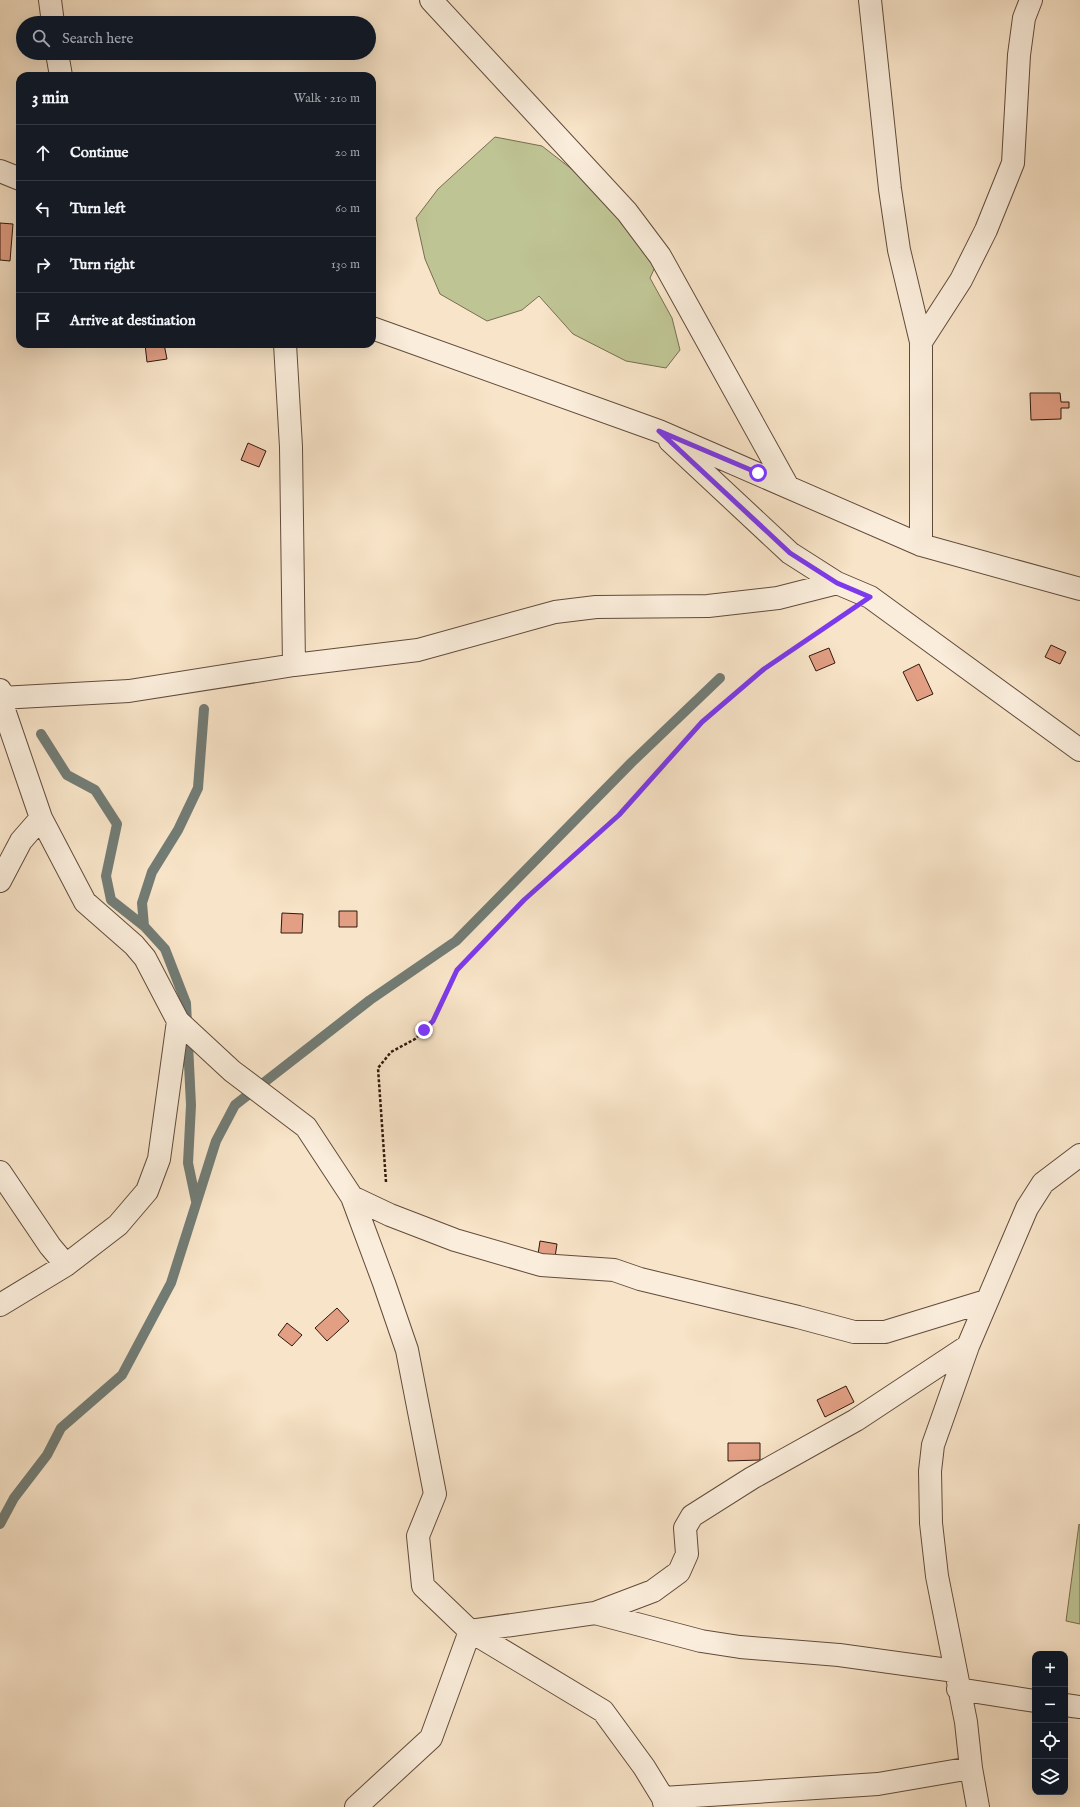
<!DOCTYPE html>
<html lang="en">
<head>
<meta charset="utf-8">
<style>
	:root { --surface:#171b24; --page:#242831; --text:#f1f3f6; --muted:#9ea1a6; --line:#363941 }
	body { margin:0; font-family:"IM FELL English",serif; background:var(--page); color:var(--text) }
	.controls { position:absolute; right:12px; bottom:12px; display:grid; overflow:hidden; border-radius:8px; box-shadow:0 4px 16px #0002 }
	.controls button { width:36px; height:36px; display:grid; place-items:center; padding:0; border:0; border-bottom:1px solid var(--line); background:var(--surface); color:var(--text); font:20px sans-serif }
	.stop { position:absolute; width:12px; height:12px; margin:-9px; border:3px solid #7c3aed; border-radius:50%; background:#fff }
	.stop.end { background:#7c3aed; border-color:#fff; box-shadow:0 1px 4px #0008 }
	.list { margin:0; padding:0; list-style:none }
	h2 { display:flex; justify-content:space-between; align-items:center; height:52px; margin:0; padding:0 16px; font-size:17px }
	h2 small { font-size:13px; font-weight:400; color:var(--muted) }
	.list li { display:grid; grid-template-columns:26px 1fr auto; gap:12px; align-items:center; box-sizing:border-box; height:56px; padding:0 16px; border-top:1px solid var(--line) }
	.list b { display:block; font-size:15px; white-space:nowrap }
	.list em { font-size:13px; font-style:normal; color:var(--muted) }
	.icon { flex:none; width:22px; height:22px; fill:none; stroke:currentColor; stroke-width:2; stroke-linecap:round; stroke-linejoin:round }
	.map { position:relative; flex:none; width:1080px; height:1807px; overflow:hidden }
	.search { position:absolute; background:var(--surface); box-shadow:0 4px 16px #0002; left:16px; top:16px; width:360px; height:44px; display:flex; align-items:center; gap:10px; box-sizing:border-box; padding:0 14px; border-radius:22px; color:var(--muted); font-size:15px }
	.panel { position:absolute; background:var(--surface); box-shadow:0 4px 16px #0002; left:16px; top:72px; width:360px; height:276px; border-radius:12px }
	.map>svg:first-child { display:block }
	.green { fill:#bfc494; stroke:#786e50 }
	.lines { fill:none; stroke-linecap:round; stroke-linejoin:round }
	.stream { stroke:#727c75; stroke-width:10 }
	.building { fill:#e29f84; stroke:#30180d }
	.minor-casing { stroke:#624b3c; stroke-width:24 }
	.path { stroke:#30180d; stroke-width:2.5; stroke-dasharray:3 2; stroke-linecap:butt }
	.minor { stroke:#faeddb; stroke-width:22 }
	.route { stroke:#7c3aed; stroke-width:5 }
</style>
</head>
<body>
<div class="map">
<svg width="1080" height="1807" viewBox="0 0 1080 1807">
	<rect width="100%" height="100%" fill="#f8e4c8"/>
	<filter id="stains"><feTurbulence type="fractalNoise" baseFrequency=".005" numOctaves="4"/><feColorMatrix values="0 0 0 0 .2 0 0 0 0 .09 0 0 0 0 .02 0 0 0 .5 -.17"/></filter>
	<radialGradient id="worn" r=".72"><stop offset=".6" stop-color="#630" stop-opacity="0"/><stop offset="1" stop-color="#630" stop-opacity=".3"/></radialGradient>
	<path class="green" d="M495 137 542 146 627 212 660 256 650 278 672 318 680 350 666 368 626 361 573 334 539 296 522 310 487 321 440 294 425 259 416 218 438 189Z
		M1079 1524 1080 1525V1624L1066 1621Z"/>
	<g class="lines">
		<path class="stream" d="M41 734 67 775 95 790 117 824 106 876 111 900 144 926
			M196 1201 188 1163 191 1105 186 1003 165 949 144 926 142 903 152 872 178 830 198 788 204 709
			M0 1524 14 1498 47 1455 61 1428 122 1375 171 1283 216 1141 235 1105 370 1000 456 941 632 762 720 678"/>
	</g>
	<path class="building" d="M0 223 13 224 10 261 0 260Z
		M145 344H164L167 359 147 362Z
		M1030 393H1060L1061 402H1069V408H1061V419L1031 420Z
		M248 443 266 451 259 467 241 460Z
		M1051 645 1066 652 1060 664 1045 657Z
		M829 648 835 663 816 671 809 656Z
		M919 664 933 694 917 701 903 672Z
		M339 911H357V927H339Z
		M282 913 303 914 302 933H281Z
		M540 1241 557 1244 554 1264 537 1261Z
		M337 1308 349 1321 327 1341 315 1328Z
		M287 1323 302 1335 292 1346 278 1335Z
		M846 1386 854 1402 825 1417 817 1400Z
		M728 1443H760V1460L728 1461Z"/>
	<g class="lines">
		<defs>
			<path id="minor" d="M50 0 53 23
				M431 0 627 212 660 256 787 485
				M870 0 890 189 899 250 921 342V545
				M57 53 61 76
				M0 171 20 179
				M372 328 659 431 921 545 1080 589
				M921 342 961 280 986 230 1013 163 1019 55 1024 18 1031 0
				M285 344 291 447 294 665
				M670 441 790 553 837 583 870 597 1080 750
				M0 690 4 699 3 707 41 818 85 902 134 945 145 958 178 1021 232 1071 306 1127 352 1197 384 1283 407 1350 435 1494 418 1536 423 1586 470 1631 603 1711 644 1767 663 1798 665 1807
				M0 698 129 691 294 665 418 650 555 612 596 607 708 606 778 598 837 583
				M0 881 21 841 41 818
				M0 1172 50 1246 66 1265
				M352 1197 390 1215 455 1240 541 1265 614 1270 640 1279 798 1317 854 1332H885L986 1301
				M0 1305 66 1265 118 1225 147 1191 159 1159 178 1021
				M595 1613 653 1591 679 1572 687 1554 685 1528 692 1516 752 1478 856 1420 968 1346
				M958 1689 1035 1701
				M1065 1705 1080 1707
				M663 1798 878 1784 971 1768
				M356 1807 431 1738 470 1631 595 1613 701 1641 740 1647 839 1655 955 1671
				M978 1807 971 1768 966 1722 937 1576 931 1523 930 1471 933 1445 968 1346 1027 1208 1043 1183 1080 1155"/>
		</defs>
		<use href="#minor" class="minor-casing"/>
		<path class="path" d="M386 1182 378 1068 391 1052 415 1039 433 1021 457 970 523 900 619 815 702 722 764 669 842 616"/>
		<use href="#minor" class="minor"/>
	</g>
	<g class="lines">
		<path class="route" d="M424 1030 433 1021 457 970 524 900 619 815 702 722 764 669 870 597 837 583 790 553 659 431 758 473"/>
	</g>
	<rect width="100%" height="100%" filter="url(#stains)"/>
	<rect width="100%" height="100%" fill="url(#worn)"/>
</svg>
<div class="controls">
<button>+</button>
<button>−</button>
<button><svg class="icon" aria-label="locate" viewBox="0 0 24 24"><circle cx="12" cy="12" r="6"/><path d="M12 2v4M12 18v4M2 12h4M18 12h4"/></svg></button>
<button><svg class="icon" aria-label="layers" viewBox="0 0 24 24"><path d="M12 4l9 5-9 5-9-5zM3 14l9 5 9-5"/></svg></button>
</div>
<div class="stop" style="left:758px;top:473px"></div>
<div class="stop end" style="left:424px;top:1030px"></div>
<div class="search"><svg class="icon" aria-label="search" viewBox="0 0 24 24"><circle cx="10" cy="10" r="6"/><path d="M15 15l6 6"/></svg>Search here</div>
<section class="panel">
<h2>3 min<small>Walk · 210 m</small></h2>
<ul class="list">
<li><svg class="icon" aria-label="ahead" viewBox="0 0 24 24"><path d="M12 20V5M6 11l6-6 6 6"/></svg><div><b>Continue</b></div><em>20 m</em></li>
<li><svg class="icon" aria-label="left" viewBox="0 0 24 24"><path d="M17 20v-9H6M10 6l-5 5 5 5"/></svg><div><b>Turn left</b></div><em>60 m</em></li>
<li><svg class="icon" aria-label="right" viewBox="0 0 24 24"><path d="M7 20v-9h11M14 6l5 5-5 5"/></svg><div><b>Turn right</b></div><em>130 m</em></li>
<li><svg class="icon" aria-label="arrive" viewBox="0 0 24 24"><path d="M6 21V4h12l-3 4 3 4H6"/></svg><div><b>Arrive at destination</b></div></li>
</ul>
</section>
</div>
</body>
</html>
